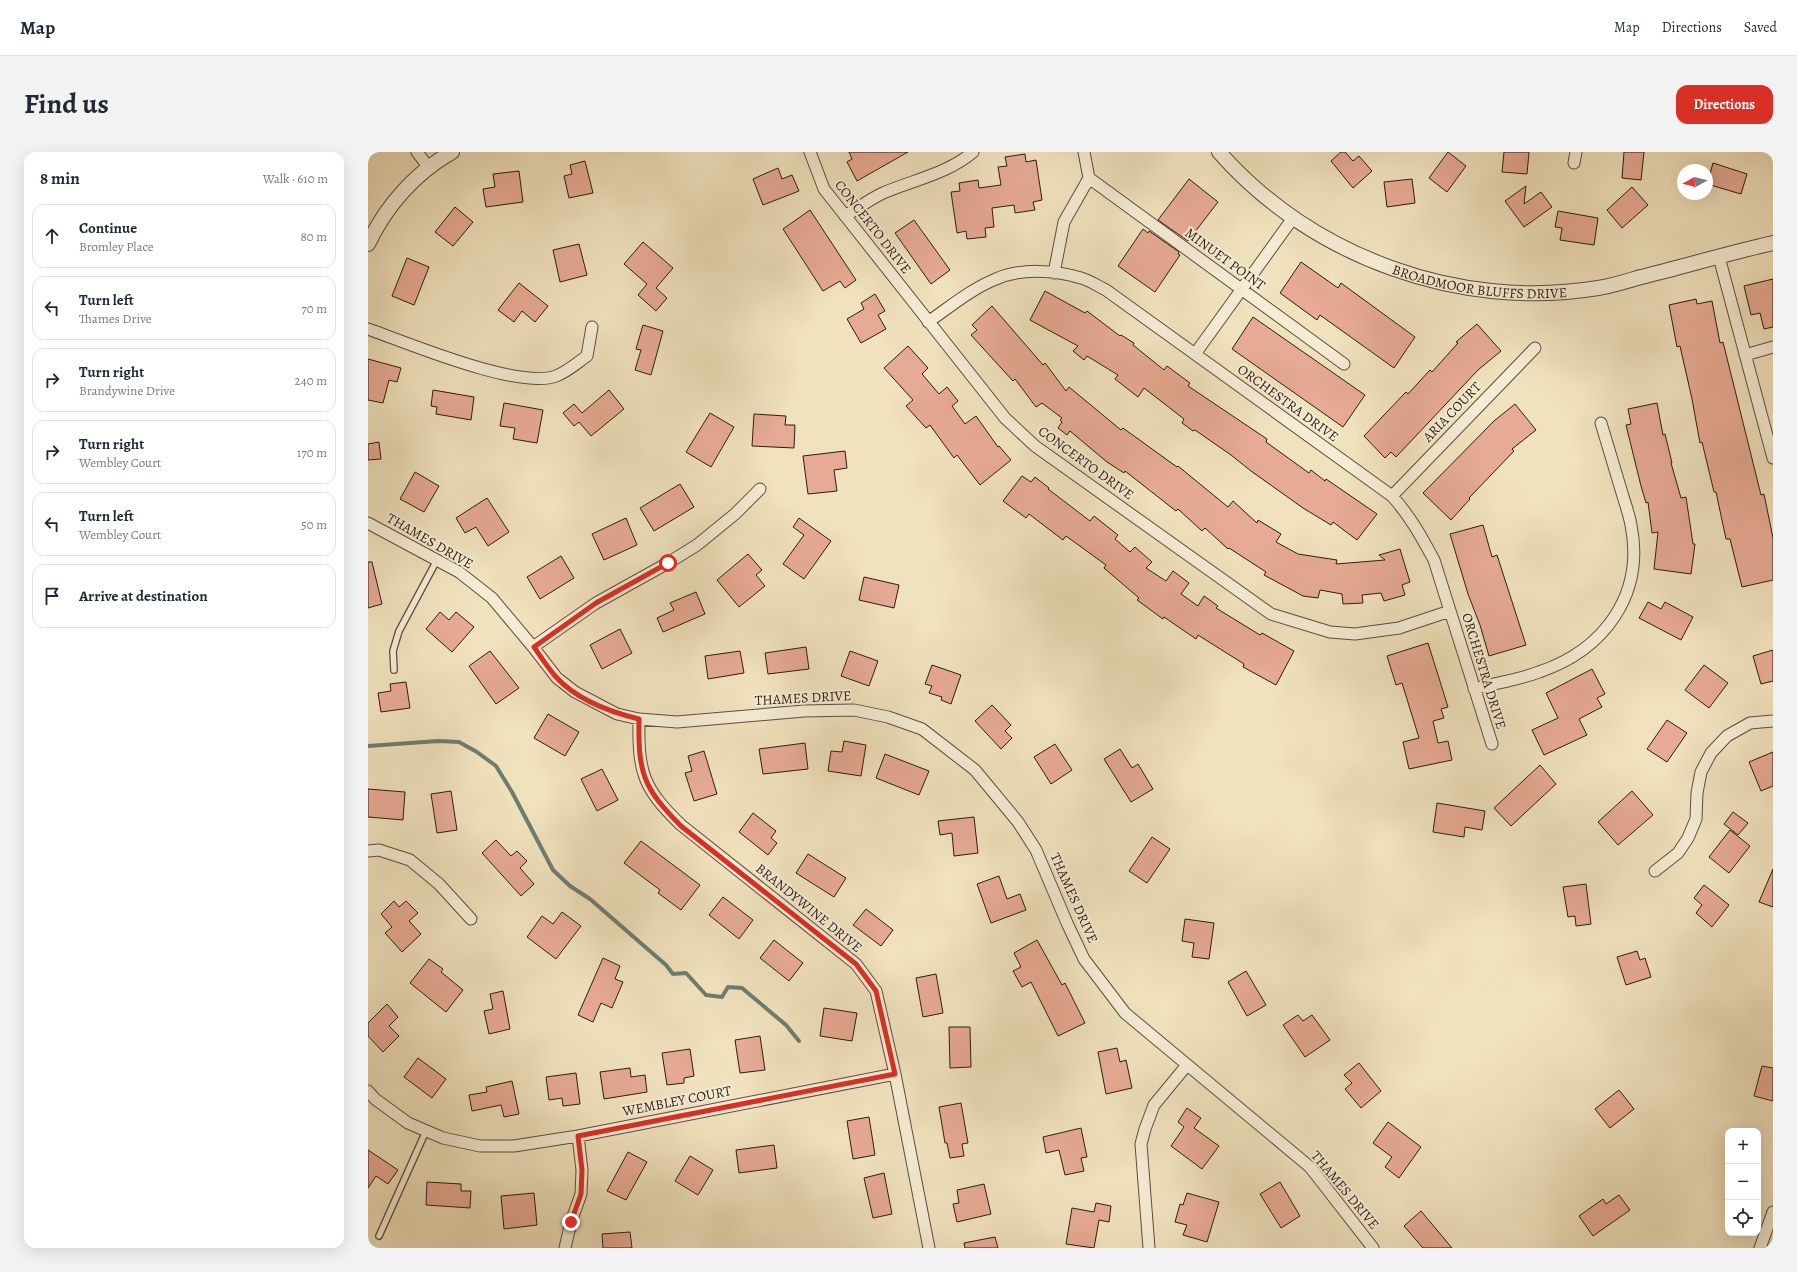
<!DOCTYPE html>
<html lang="en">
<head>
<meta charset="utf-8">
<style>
	:root { --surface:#fff; --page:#f2f2f3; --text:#1f2937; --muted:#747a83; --line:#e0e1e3; --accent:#d93025 }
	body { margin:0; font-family:Alegreya,serif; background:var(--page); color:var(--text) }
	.controls { position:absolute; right:12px; bottom:12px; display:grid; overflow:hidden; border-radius:8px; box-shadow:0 4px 16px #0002 }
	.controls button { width:36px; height:36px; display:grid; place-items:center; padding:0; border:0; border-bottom:1px solid var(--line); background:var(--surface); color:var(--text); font:20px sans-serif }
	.compass { position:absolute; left:1309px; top:12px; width:36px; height:36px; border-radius:50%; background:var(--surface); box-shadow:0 4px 16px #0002; rotate:262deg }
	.stop { position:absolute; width:12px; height:12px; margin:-9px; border:3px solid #d93025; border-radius:50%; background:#fff }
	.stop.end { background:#d93025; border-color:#fff; box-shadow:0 1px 4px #0008 }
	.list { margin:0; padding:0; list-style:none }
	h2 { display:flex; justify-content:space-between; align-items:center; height:52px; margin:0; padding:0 16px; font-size:17px }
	h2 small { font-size:13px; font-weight:400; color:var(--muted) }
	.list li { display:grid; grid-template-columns:26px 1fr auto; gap:12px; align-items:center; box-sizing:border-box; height:64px; margin:0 8px 8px; padding:0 8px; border:1px solid var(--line); border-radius:12px }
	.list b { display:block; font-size:15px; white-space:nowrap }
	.list p { margin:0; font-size:13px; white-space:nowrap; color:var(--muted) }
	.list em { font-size:13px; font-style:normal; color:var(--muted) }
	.icon { flex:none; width:22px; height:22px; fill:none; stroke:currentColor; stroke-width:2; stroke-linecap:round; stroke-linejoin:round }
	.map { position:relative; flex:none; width:1405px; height:1096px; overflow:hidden; border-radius:12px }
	header { display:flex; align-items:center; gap:24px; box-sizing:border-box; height:56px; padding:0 20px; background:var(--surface); border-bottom:1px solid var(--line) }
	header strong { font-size:19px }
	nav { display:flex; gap:22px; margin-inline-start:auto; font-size:14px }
	.intro { display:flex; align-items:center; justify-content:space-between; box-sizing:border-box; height:96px; padding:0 24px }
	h1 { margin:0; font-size:28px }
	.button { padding:10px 18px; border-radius:12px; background:var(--accent); color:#fff; font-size:14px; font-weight:700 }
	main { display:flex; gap:24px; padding:0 24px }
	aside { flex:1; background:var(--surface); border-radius:12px; box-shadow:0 4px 16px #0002 }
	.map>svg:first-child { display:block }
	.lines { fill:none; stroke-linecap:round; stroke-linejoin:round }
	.stream { stroke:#6e7d72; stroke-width:4 }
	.building { fill:#e7aa94; stroke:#2d1b15 }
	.service-casing { stroke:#5e4d3f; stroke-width:8 }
	.minor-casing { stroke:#5e4d3f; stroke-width:13 }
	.tertiary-casing { stroke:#5e4d3f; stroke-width:16 }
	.service { stroke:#f5ecd4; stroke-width:5.5 }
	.minor { stroke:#f5ecd4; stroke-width:11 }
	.tertiary { stroke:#f5ecd4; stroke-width:14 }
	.route { stroke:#d93025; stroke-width:5 }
	.labels { text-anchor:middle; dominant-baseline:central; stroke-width:4; stroke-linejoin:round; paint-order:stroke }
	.street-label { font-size:14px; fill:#2d1b15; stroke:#f5ecd4 }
</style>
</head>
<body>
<header>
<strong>Map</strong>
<nav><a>Map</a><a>Directions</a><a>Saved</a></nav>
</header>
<div class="intro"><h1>Find us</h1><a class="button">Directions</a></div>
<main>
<aside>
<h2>8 min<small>Walk · 610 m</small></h2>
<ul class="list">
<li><svg class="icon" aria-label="ahead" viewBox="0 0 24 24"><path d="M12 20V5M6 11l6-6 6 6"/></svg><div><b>Continue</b><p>Bromley Place</p></div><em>80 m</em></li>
<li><svg class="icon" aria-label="left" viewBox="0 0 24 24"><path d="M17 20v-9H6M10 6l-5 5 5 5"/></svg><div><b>Turn left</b><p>Thames Drive</p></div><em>70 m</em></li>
<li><svg class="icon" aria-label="right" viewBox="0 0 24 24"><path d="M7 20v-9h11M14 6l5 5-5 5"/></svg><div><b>Turn right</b><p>Brandywine Drive</p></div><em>240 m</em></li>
<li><svg class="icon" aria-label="right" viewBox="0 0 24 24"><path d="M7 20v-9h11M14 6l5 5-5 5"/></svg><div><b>Turn right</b><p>Wembley Court</p></div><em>170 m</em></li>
<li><svg class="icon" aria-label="left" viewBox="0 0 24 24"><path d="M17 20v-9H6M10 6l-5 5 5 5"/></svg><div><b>Turn left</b><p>Wembley Court</p></div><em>50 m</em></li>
<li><svg class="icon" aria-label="arrive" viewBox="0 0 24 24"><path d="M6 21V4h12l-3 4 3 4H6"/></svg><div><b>Arrive at destination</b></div></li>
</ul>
</aside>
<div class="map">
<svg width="1405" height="1096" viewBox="0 0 1405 1096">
	<rect width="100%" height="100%" fill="#f0e2bd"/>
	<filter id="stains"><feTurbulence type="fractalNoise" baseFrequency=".005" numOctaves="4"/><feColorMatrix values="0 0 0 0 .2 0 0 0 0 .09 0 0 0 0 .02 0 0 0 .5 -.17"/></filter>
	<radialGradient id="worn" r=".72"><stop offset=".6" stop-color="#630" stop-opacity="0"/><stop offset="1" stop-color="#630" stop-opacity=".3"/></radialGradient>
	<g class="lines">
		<path class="stream" d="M0 594 70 589 91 590 109 600 128 614 144 640 185 718 202 734 222 747 298 813 305 822 318 821 338 843 354 845 360 835 374 836 418 873 431 889"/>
	</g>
	<path class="building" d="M481 0H540L489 29 479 10 484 7Z
		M973 0H977L985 9 991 4 1004 19 985 36 963 9Z
		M1080 0 1098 14 1079 40 1061 26Z
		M1136 0H1161L1159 22 1134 20Z
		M1256 0H1276L1273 28 1254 26Z
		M657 2 658 10 668 8 674 48 665 50 667 58 647 61 646 53 624 56 626 75 617 76 618 85 599 87 598 79 589 81 583 40 592 39 591 31 610 28 611 36 633 33 630 15 639 14 637 5Z
		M217 9 225 41 201 46 196 24 204 22 202 13Z
		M1345 11 1379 22 1373 42 1339 32Z
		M410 16 414 27 424 23 431 39 395 53 385 27Z
		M151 19 155 50 118 55 115 37 127 35 125 22Z
		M821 27 850 50 820 89 790 68Z
		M1044 27 1047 51 1019 55 1016 30Z
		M1158 34 1156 52 1173 40 1184 55 1156 75 1137 49Z
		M1264 35 1280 53 1254 76 1239 58Z
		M87 55 105 70 85 94 67 80Z
		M442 58 488 128 477 136 472 129 455 139 415 77Z
		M1190 59 1230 66 1226 93 1192 88 1194 76 1187 75Z
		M546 68 582 118 563 132 527 81Z
		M775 77 780 81 781 79 811 100 810 102 812 103 787 140 750 114Z
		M275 90 305 116 288 136 299 146 288 159 270 143 279 132 256 112Z
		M211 92 219 123 192 130 185 98Z
		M39 106 61 115 46 153 24 144Z
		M933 110 970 136 973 131 1047 185 1026 216 952 163 949 168 912 141Z
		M1405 127V175L1396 177 1392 161 1383 163 1376 134Z
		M151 131 180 154 167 170 154 159 146 170 130 158Z
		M677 139 717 161 719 159 752 184 753 183 766 191 765 193 796 218 799 214 822 231 820 234 899 287 898 290 941 321 943 318 957 329 958 327 1009 362 989 388 965 370 963 373 935 356 883 319 863 303 827 278 825 279 814 271 816 267 776 236 770 245 747 227 750 223 719 204 716 208 705 199 710 194 662 168Z
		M507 142 517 159 510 163 518 177 493 191 479 167 496 157 493 151Z
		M1328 147 1329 152 1344 149 1352 191 1355 190 1393 343 1396 342 1405 386V428L1374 435 1362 387H1358L1348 340H1346L1334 290 1332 291 1324 247 1312 194 1309 195 1301 153Z
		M624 154 675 213 677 211 698 239 701 235 753 278 755 276 809 315 810 314 860 355 865 349 889 371 890 368 913 382 908 390 930 402 969 408 968 412 1017 408 1011 403 1032 397 1042 430 1034 433 1037 443 1016 449 1013 441 994 443 995 451 975 452 974 442 952 438 950 446 935 444 896 423 898 420 861 396 860 397 837 376 834 379 810 357 808 359 757 319 756 321 739 310 702 279 699 283 690 276 694 270 692 268 694 266 674 251 668 255 647 227 645 229 603 183 609 178 604 173Z
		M885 165 997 243 975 275 864 197Z
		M1109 172 1133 199 1110 218 1028 305 1023 300 1017 306 996 284 1038 240 1040 242 1062 218 1064 220 1090 191 1088 190Z
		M275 173 295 179 283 223 267 218 273 198 268 197Z
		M540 194 560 216 554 222 571 242 579 235 590 249 584 254 597 272 608 264 630 295 631 294 643 308 612 333 589 303 586 306 562 273 558 276 538 254 545 248 516 216Z
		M0 207 33 216 29 230 21 228 15 251 0 248Z
		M65 238 106 245 103 268 68 262 69 255 63 254Z
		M241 238 256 257 223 284 211 270 206 274 195 261 206 252 214 261Z
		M136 251 175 258 169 291 145 287 147 276 132 274Z
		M1289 251 1295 283 1297 282 1304 311H1303L1313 346 1318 345 1325 392H1327L1323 422 1286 417 1290 380 1284 381 1280 350 1278 351 1273 334 1258 273 1263 272 1260 257Z
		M1147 252 1168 278 1144 297 1146 299 1101 346 1102 347 1083 368 1055 341 1126 269Z
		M342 261 366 275 343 315 318 300Z
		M386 262 418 264 417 273H427L426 296 384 294Z
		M11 290 13 307 0 308V292Z
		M477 299 479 316 466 318 469 339 440 342 435 304Z
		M47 320 71 334 56 360 32 347Z
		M654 324 663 330 667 325 681 336 680 337 722 369 726 364 750 383 747 387 762 400 767 395 784 410 778 416 798 429 805 419 821 431 813 442 830 454 836 444 850 454 848 456 892 483 894 481 926 499 908 533 875 515 876 512 830 483 828 487 796 465 795 467 769 448 771 446 736 416 738 413 698 384 695 388 661 362 658 366 635 349Z
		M312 332 326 355 286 379 272 356Z
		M119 346 141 380 120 394 108 375 97 381 88 366Z
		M258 366 269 393 236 408 224 382Z
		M431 366 463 389 436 427 415 412 436 383 425 375Z
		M1115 373 1124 405 1129 403 1158 493 1121 504 1112 473 1100 442 1082 382Z
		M380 402 394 418 388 423 397 434 371 455 349 428Z
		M193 404 206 426 172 447 159 425Z
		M0 410H4L14 452 0 456Z
		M496 425 531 433 526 456 491 448Z
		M328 440 337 462 295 480 289 466 306 458 302 451Z
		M1280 450 1293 457 1297 450 1325 465 1313 488 1271 466Z
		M72 460 81 468 88 460 106 475 84 500 58 477Z
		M252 477 264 501 234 517 222 493Z
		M1060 491 1080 555 1073 557 1076 566 1065 569 1070 591 1080 589 1084 608 1041 617 1035 590 1051 586 1034 531 1028 533 1019 504Z
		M438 495 441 517 400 522 397 501Z
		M1405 498V529L1393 532 1385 504Z
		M122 499 151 536 128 552 101 514Z
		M372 499 376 521 340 527 337 504Z
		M482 499 510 509 501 534 473 524Z
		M564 513 593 523 583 552 573 548 574 545 561 541 564 534 557 532Z
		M1336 513 1360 531 1341 556 1317 538Z
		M1224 517 1237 542 1229 546 1234 555 1211 567 1219 583 1176 603 1164 578 1190 566 1178 541Z
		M38 530 42 556 13 560 10 541 23 539 22 532Z
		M624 553 643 573 637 579 644 586 633 597 607 569Z
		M180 562 211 580 197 604 166 586Z
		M1299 568 1319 581 1299 610 1279 597Z
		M476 589 498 593 493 624 460 619 463 599 474 600Z
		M437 591 440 617 395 622 391 597Z
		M687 592 704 618 683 632 666 605Z
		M752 597 764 616 770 612 785 637 763 650 736 607Z
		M336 599 349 642 326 649 317 621 324 619 320 604Z
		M1405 600V634L1393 639 1381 610Z
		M517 602 561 619 551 643 508 626Z
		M1172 613 1188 632 1143 674 1126 656Z
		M234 617 250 648 229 659 213 627Z
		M0 637 37 640 35 668 0 665Z
		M83 639 89 678 69 681 63 642Z
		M1264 639 1285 663 1250 693 1230 670Z
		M1069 651 1117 659 1114 678 1097 675 1096 685 1065 680Z
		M1365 660 1380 671 1370 683 1356 672Z
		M385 661 408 679 403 686 409 691 400 703 371 680Z
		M606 665 610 701 586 704 584 681 572 683 570 669Z
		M1362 678 1382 694 1361 721 1341 705Z
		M784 685 802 697 779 731 761 719Z
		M128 688 143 704 149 699 159 709 152 716 166 732 153 744 114 701Z
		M273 689 332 733 313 758 290 741 292 738 256 711Z
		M440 702 478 726 466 745 428 721Z
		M1405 717V755L1391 750Z
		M631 724 639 747 652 742 658 758 623 771 609 732Z
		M1218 732 1223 772 1208 774 1207 764 1200 765 1195 735Z
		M1336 733 1361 753 1344 775 1328 761 1334 753 1326 746Z
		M355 745 385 768 371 787 341 763Z
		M26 749 31 755 38 749 50 761 41 769 53 782 34 800 17 781 24 775 13 762Z
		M498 757 525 778 513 794 485 773Z
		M194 760 213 774 188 807 159 785 174 764 185 772Z
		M817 767 846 771 841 807 824 805 826 791 814 789Z
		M406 788 435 811 421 829 392 806Z
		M669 788 694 833 697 831 717 871 690 884 663 830 654 835 645 819 653 815 646 801Z
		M1269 799 1272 808 1277 806 1283 825 1258 833 1249 805Z
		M235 806 252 814 247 827 255 830 244 856 233 851 225 870 210 863Z
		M61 807 75 817 73 820 95 838 78 860 42 831Z
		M878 819 898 853 879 864 860 830Z
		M568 822 575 861 555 865 548 826Z
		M135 839 142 877 121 882 116 859 125 857 122 842Z
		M19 852 30 865 21 874 31 884 15 900 0 884V871Z
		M456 856 489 861 484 889 452 884Z
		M930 863 935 869 944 863 962 888 937 905 915 873Z
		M581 875H602L603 915 582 916Z
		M392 884 397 918 372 921 367 888Z
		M749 896 752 910 758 908 764 936 738 942 730 900Z
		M322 897 326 924 316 926V931L299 933 294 901Z
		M50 906 78 927 64 946 36 925Z
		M991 911 1013 939 993 956 977 937 984 931 976 923Z
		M1394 914 1405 916V949L1386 944Z
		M262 916 263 925 277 923 279 940 236 947 232 920Z
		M208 921 212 952 195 954 194 946 181 948 178 925Z
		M144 929 151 962 136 965 133 953 104 959 101 943 119 940 118 935Z
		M1251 938 1266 957 1242 976 1227 957Z
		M593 951 600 991 594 992 596 1004 582 1006 579 991H577L571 955Z
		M819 956 833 966 826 976 851 994 834 1017 803 994 816 975 810 970Z
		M501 965 507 1003 485 1007 479 969Z
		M1020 970 1053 995 1031 1026 1017 1015 1024 1005 1005 991Z
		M713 976 719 1005 713 1006 716 1019 697 1023 691 998 678 1001 675 985Z
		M406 993 409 1016 371 1021 368 998Z
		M0 998 30 1018 20 1032 8 1024 0 1036Z
		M260 1000 279 1010 258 1048 239 1039Z
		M322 1004 345 1018 330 1043 307 1029Z
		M516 1021 524 1062 505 1066 496 1026Z
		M59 1030 93 1032V1039H103L102 1056 58 1053Z
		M912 1030 932 1064 913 1076 892 1042Z
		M616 1032 623 1062 589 1070 585 1052 591 1051 589 1038Z
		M166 1041 169 1073 136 1077 133 1044Z
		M819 1041 851 1050 839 1090 815 1083 819 1073 807 1070 812 1052 815 1053Z
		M1251 1043 1262 1058 1225 1084 1211 1064 1235 1047 1238 1052Z
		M728 1051 743 1054 741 1070 731 1068 726 1096 698 1092 704 1056 726 1060Z
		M1053 1059 1084 1096H1055L1036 1074Z
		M262 1080 264 1096H235L234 1082Z
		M627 1085 630 1096H597L596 1091Z"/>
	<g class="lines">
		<defs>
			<path id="service" d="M26 518 25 499 31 479 69 408
				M11 1084 58 979"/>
			<path id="minor" d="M49 0 61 16
				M442 0 456 37 637 266 667 294 903 462 962 480 987 482 1031 476 1082 459
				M1206 11 1208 0
				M721 26 976 212
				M477 64C489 57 502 47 515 41 545 28 579 22 605 0
				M1351 105 1405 306
				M686 121 696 70 721 26 716 0
				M560 170C582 155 603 137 628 127 652 116 687 118 713 126 721 128 730 134 738 138L1024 344C1042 364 1053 384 1066 408L1124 592
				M0 177C40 191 151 238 188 224 199 220 209 211 219 204L224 175
				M827 202 925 66
				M1377 203 1405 195
				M1024 344 1167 196
				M0 371 91 420 124 446 165 495 189 526 207 540 249 562 271 567 309 570 436 559 486 558 520 565 554 577 607 618 650 670 668 698 699 771 716 807 757 861 942 1015 1005 1096
				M165 495 228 451 300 411 329 393 367 362 392 337
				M1106 537C1127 531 1150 528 1171 520 1236 498 1277 443 1263 373 1261 362 1257 351 1254 341 1247 317 1240 294 1233 271
				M271 567C270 621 275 636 313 673L488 812 508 839 527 922 561 1096
				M0 699 11 698 42 708 71 732 103 767
				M1287 719 1310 701 1320 686 1328 667 1329 641 1333 620 1343 601 1359 584 1382 571 1405 569
				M0 939 7 947 40 971 75 986 112 994H146L210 984 527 922
				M197 1096 203 1070 213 1042 214 1018 210 984
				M781 1096 773 992 777 977 786 953 819 913
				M1392 1096 1405 1060"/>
			<g id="tertiary">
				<path id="s1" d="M851 0C943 105 1092 159 1230 136 1244 134 1259 129 1273 125 1317 114 1361 101 1405 91"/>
				<path d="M0 92C18 54 47 21 84 0"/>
			</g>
		</defs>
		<use href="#service" class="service-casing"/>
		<use href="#minor" class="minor-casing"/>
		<use href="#tertiary" class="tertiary-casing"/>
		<use href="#service" class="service"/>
		<use href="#minor" class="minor"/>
		<use href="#tertiary" class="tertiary"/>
	</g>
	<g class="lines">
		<path class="route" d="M203 1070 213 1042 214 1018 210 984 527 922 508 839 488 812 313 674C275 636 270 621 271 567 242 560 209 548 188 525 180 516 173 505 166 495L228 451 300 411"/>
	</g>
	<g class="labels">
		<g class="street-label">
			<text transform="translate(505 75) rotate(52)">CONCERTO DRIVE</text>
			<text transform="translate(857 107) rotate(36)">MINUET POINT</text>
			<text stroke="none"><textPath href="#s1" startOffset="300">BROADMOOR BLUFFS DRIVE</textPath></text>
			<text transform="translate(920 251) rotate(36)">ORCHESTRA DRIVE</text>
			<text transform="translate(1084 260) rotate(-46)">ARIA COURT</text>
			<text transform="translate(718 311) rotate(36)">CONCERTO DRIVE</text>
			<text transform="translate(62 389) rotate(30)">THAMES DRIVE</text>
			<text transform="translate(1116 519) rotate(73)">ORCHESTRA DRIVE</text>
			<text transform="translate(435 546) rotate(-3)">THAMES DRIVE</text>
			<text transform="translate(706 746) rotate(66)">THAMES DRIVE</text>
			<text transform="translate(441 756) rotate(39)">BRANDYWINE DRIVE</text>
			<text transform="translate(309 949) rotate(-11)">WEMBLEY COURT</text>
			<text transform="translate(977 1038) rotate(50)">THAMES DRIVE</text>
		</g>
	</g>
	<rect width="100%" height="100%" filter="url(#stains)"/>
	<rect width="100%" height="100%" fill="url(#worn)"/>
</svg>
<div class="controls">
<button>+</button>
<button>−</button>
<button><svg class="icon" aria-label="locate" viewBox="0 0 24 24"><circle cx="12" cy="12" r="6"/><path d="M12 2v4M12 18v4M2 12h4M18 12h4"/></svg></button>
</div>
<svg class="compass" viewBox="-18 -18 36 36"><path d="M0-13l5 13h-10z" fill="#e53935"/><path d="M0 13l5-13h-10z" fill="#747a83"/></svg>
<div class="stop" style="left:300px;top:411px"></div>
<div class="stop end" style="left:203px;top:1070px"></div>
</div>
</main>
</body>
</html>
